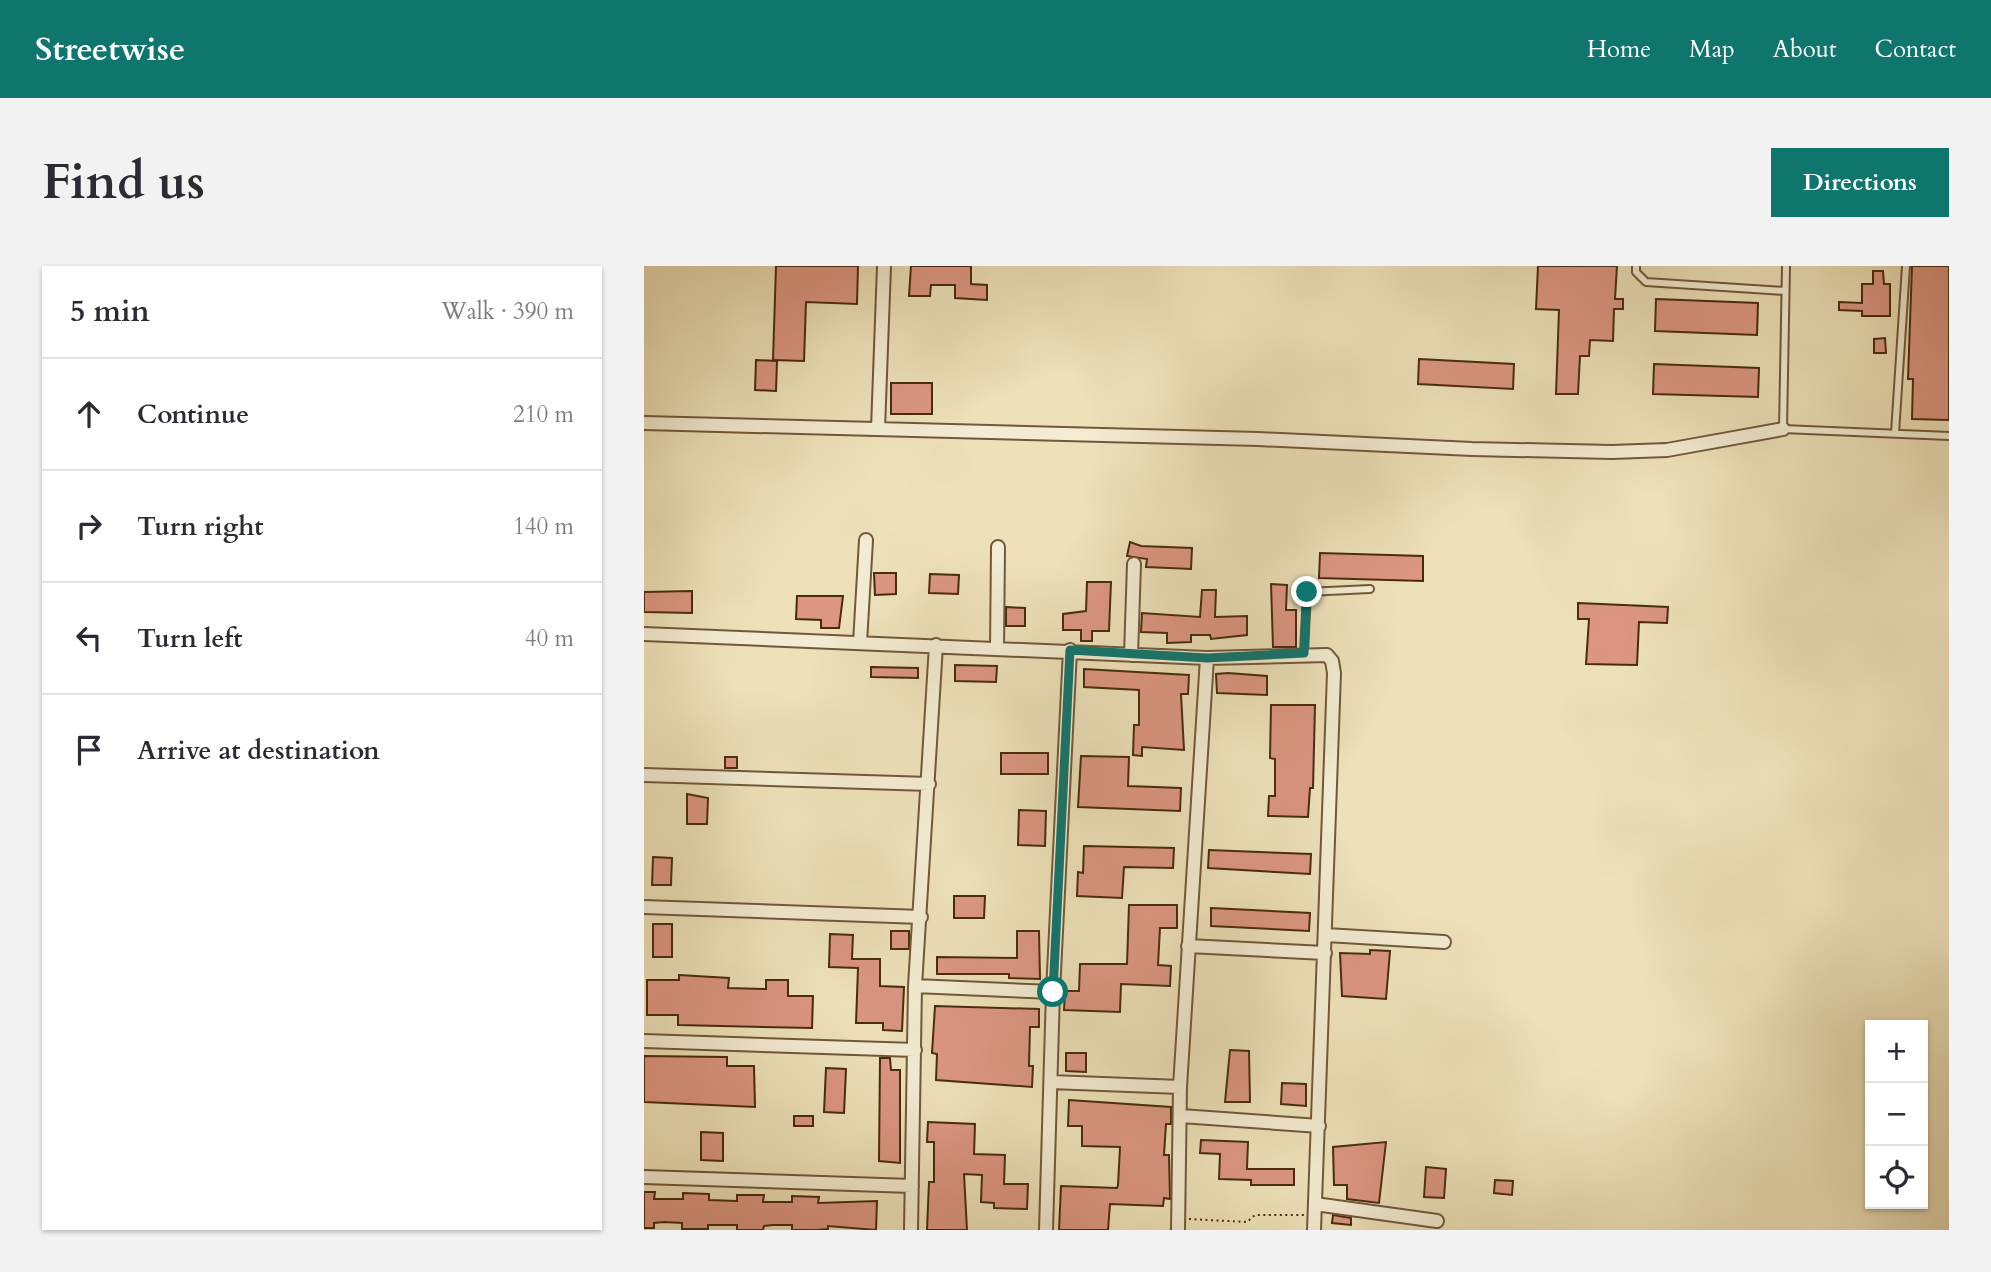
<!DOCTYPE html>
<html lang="en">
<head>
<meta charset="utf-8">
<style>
	:root { --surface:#fff; --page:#f2f2f3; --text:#2b2b33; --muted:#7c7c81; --line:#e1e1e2; --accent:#0f766e }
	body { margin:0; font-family:Cardo,serif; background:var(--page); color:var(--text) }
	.controls { position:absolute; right:21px; bottom:21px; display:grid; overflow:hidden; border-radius:0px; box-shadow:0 2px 5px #0004 }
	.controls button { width:63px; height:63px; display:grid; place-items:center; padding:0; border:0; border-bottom:2px solid var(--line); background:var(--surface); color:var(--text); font:35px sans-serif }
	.stop { position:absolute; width:21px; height:21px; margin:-16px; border:5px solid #0f766e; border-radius:50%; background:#fff }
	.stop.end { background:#0f766e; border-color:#fff; box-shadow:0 2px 7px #0008 }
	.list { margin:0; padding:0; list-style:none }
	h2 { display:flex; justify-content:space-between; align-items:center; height:91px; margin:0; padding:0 28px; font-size:30px }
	h2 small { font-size:23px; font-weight:400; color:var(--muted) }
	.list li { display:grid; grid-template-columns:46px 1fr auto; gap:21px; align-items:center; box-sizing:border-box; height:112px; padding:0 28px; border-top:2px solid var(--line) }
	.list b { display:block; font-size:26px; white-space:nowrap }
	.list em { font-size:23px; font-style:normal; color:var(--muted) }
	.icon { flex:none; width:38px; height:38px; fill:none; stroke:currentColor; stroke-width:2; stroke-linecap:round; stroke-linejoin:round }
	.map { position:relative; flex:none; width:1305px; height:964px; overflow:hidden; border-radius:0px }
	header { display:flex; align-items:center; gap:42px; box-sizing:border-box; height:98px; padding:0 35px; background:var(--accent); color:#fff }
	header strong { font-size:33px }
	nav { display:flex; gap:38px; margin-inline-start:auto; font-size:24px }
	.intro { display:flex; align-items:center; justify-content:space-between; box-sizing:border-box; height:168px; padding:0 42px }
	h1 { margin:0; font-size:49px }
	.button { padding:18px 32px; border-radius:0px; background:var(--accent); color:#fff; font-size:24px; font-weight:700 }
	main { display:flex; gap:42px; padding:0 42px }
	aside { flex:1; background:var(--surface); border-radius:0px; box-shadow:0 2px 5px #0004 }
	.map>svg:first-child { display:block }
	.building { fill:#dc9682; stroke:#482b0f; stroke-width:2 }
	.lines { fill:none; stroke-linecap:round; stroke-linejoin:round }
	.lane-casing { stroke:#71583a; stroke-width:10 }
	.street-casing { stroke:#71583a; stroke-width:16 }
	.path { stroke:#482b0f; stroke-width:2; stroke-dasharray:2 3.5; stroke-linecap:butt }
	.lane { stroke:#f3ecd2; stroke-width:6 }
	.street { stroke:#f3ecd2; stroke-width:12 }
	.route { stroke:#0f766e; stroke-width:9 }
</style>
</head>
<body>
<header>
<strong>Streetwise</strong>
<nav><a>Home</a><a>Map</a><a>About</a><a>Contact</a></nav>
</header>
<div class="intro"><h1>Find us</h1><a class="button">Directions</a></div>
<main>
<aside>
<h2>5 min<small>Walk · 390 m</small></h2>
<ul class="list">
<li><svg class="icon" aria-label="ahead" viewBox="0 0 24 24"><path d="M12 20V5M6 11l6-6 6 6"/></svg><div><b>Continue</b></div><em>210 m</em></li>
<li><svg class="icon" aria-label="right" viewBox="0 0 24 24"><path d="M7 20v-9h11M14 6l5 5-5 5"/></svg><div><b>Turn right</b></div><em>140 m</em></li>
<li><svg class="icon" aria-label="left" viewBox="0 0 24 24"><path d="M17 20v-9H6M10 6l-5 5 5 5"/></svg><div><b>Turn left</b></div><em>40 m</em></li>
<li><svg class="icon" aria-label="arrive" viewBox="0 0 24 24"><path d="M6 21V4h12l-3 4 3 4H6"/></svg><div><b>Arrive at destination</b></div></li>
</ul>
</aside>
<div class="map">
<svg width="1305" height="964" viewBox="0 0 1305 964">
	<rect width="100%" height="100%" fill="#ede1b9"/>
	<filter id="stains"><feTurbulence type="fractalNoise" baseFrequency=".00286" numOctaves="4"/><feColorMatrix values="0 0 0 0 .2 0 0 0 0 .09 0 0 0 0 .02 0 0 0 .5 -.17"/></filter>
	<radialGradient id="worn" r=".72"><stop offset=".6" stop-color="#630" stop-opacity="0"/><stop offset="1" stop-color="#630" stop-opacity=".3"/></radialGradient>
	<path class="building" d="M132 0H214L213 38 162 36 160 95 129 94Z
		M267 0H327V18L343 19V34L311 32V19H287L286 30H265Z
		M894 0H973L971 33H979V43H970L969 75 946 74 945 90H936L934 128H912L915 44 892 43Z
		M1268 0H1305V154L1268 153 1269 113H1264Z
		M1229 5H1239L1240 18H1246V50H1218V45L1195 44V36L1218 37V18H1229Z
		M1012 33 1114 37 1113 69 1011 65Z
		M1241 72 1242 87H1230V73Z
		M775 93 870 98 869 123 774 118Z
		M112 94 133 95 132 125 111 124Z
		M1010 98 1115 102 1114 131 1009 128Z
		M247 117H288V148H247Z
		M486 276 497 280 548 282 547 303 502 301 503 293 483 290Z
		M676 287 779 290V315L675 312Z
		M230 307H252V328L231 329Z
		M286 308 315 309 314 328 285 327Z
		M443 316H467L465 365H448V375H437V364H419V348L442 345Z
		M627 318 643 319 642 344H652V381H629Z
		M558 324H572L571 351 603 350V369L567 373 566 369H547V376L523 377V367L497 366 498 347 556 351Z
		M48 325V347L0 346V326Z
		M153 330H199L195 362H177V354L152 353Z
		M934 337 1024 341 1023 357 995 356 993 399 942 398 945 353H934Z
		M362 341 381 342V360H362Z
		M311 399 353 400 352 416 311 415Z
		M227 401 274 402V412L227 411Z
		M440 403 545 409 544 428H537L540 484 498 481V490L489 489 490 459H495V424L440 421Z
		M584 407 623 410V429L573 427 572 408Z
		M627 439H671L669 522H666L664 551 624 550 625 530H631V493L626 492Z
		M357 487H404V508H357Z
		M437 490 485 491 484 520 537 522 536 545 434 541Z
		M81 491H93V502H81Z
		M43 528 64 532 63 558H43Z
		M375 544 402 545 401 580 374 579Z
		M440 580 530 582 529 602 480 601 478 632 433 630 434 606 439 607Z
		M565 584 667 588 666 608 564 602Z
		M9 591 28 592 27 619H8Z
		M310 630H341L340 652H310Z
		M485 639H533V662H516L514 699 527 700 526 720 477 718 476 746 420 744 421 725H435L436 698H483Z
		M567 642 666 647 665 665 567 660Z
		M9 658H28V691H9Z
		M247 665H265V683H247Z
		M373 665H395L396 713 365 712V708H293V691L373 692Z
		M186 668 209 669 208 693H236V720L260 721 258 765 239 764V757H212L214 702 185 701Z
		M726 684 746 685 742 733 698 730 696 687 726 688Z
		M35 709 85 712 84 722 122 723V714H144V730H169L168 762 34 759V749H3V714H35Z
		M291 740 395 743V761H386L385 800H389L388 821 292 814 293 788 288 787Z
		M586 784 605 785 606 836H581Z
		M422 787H442V806L422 805Z
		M0 790 83 791V800H110L111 841 0 836Z
		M236 792H246L247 804H256V897L235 895Z
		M182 802 202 803 200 847 180 846Z
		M638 817 662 818V840L637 838Z
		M425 834 527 841V858H522L520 889H525L526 933 520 932 519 940 466 938 464 964H415L417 920 473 922 474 919 476 881 438 880V860H424Z
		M150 850H169V860H150Z
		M284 856 331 858 330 888 361 889 360 918H384L383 943 350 942V937L337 936 338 909 320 908 323 964H283L285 916H290V876H283Z
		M57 866 79 867V895L57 894Z
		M557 874 604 876 603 903H650V919H607V914L575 913 576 888 556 887Z
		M742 876 735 937 703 933V919H690L689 881Z
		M782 901 802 903 800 932 780 931Z
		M851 914 869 915 868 929 850 927Z
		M0 926H11L10 933H39V927L65 928V934L93 935V929H120L119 936H148V930L175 931 174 937 233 935 232 964 184 960V963L173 964H148V959H129L120 960 119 964H93V959H64V963H38V957L20 956 10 957V962H0Z
		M689 949 707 952V959L688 957Z"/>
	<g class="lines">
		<defs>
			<path id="lane" d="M992 0V6L1002 16 1141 25
				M1142 0 1139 163 1305 170
				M1251 167 1262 0
				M660 387 663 326 726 323"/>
			<path id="street" d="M0 157 614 173 828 183 968 186 1023 184 1139 163
				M234 163 240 0
				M0 368 563 392 683 389 688 395 690 407 670 964
				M216 377 222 274
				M353 383 354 281
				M487 389 490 298
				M0 509 285 518
				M0 641 277 651
				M682 669 800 676
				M544 680 681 687
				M271 720 409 726
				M0 775 271 784
				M407 816 536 821
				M537 850 675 860
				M0 911 268 920
				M671 938 793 955
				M267 964 271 720 292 379
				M402 964 409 726 426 384
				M534 964 536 821 563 392"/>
		</defs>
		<use href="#lane" class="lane-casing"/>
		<use href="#street" class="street-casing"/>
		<path class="path" d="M545 953 603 956 611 949H660"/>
		<use href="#lane" class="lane"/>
		<use href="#street" class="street"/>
	</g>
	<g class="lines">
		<path class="route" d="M409 726 426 384 563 392 660 387 663 326"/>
	</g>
	<rect width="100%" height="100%" filter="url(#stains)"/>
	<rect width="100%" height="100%" fill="url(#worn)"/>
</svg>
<div class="controls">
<button>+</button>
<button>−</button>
<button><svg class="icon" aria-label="locate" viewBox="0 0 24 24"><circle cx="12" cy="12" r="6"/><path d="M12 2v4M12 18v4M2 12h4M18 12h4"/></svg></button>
</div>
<div class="stop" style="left:409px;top:726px"></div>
<div class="stop end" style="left:663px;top:326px"></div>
</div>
</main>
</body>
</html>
